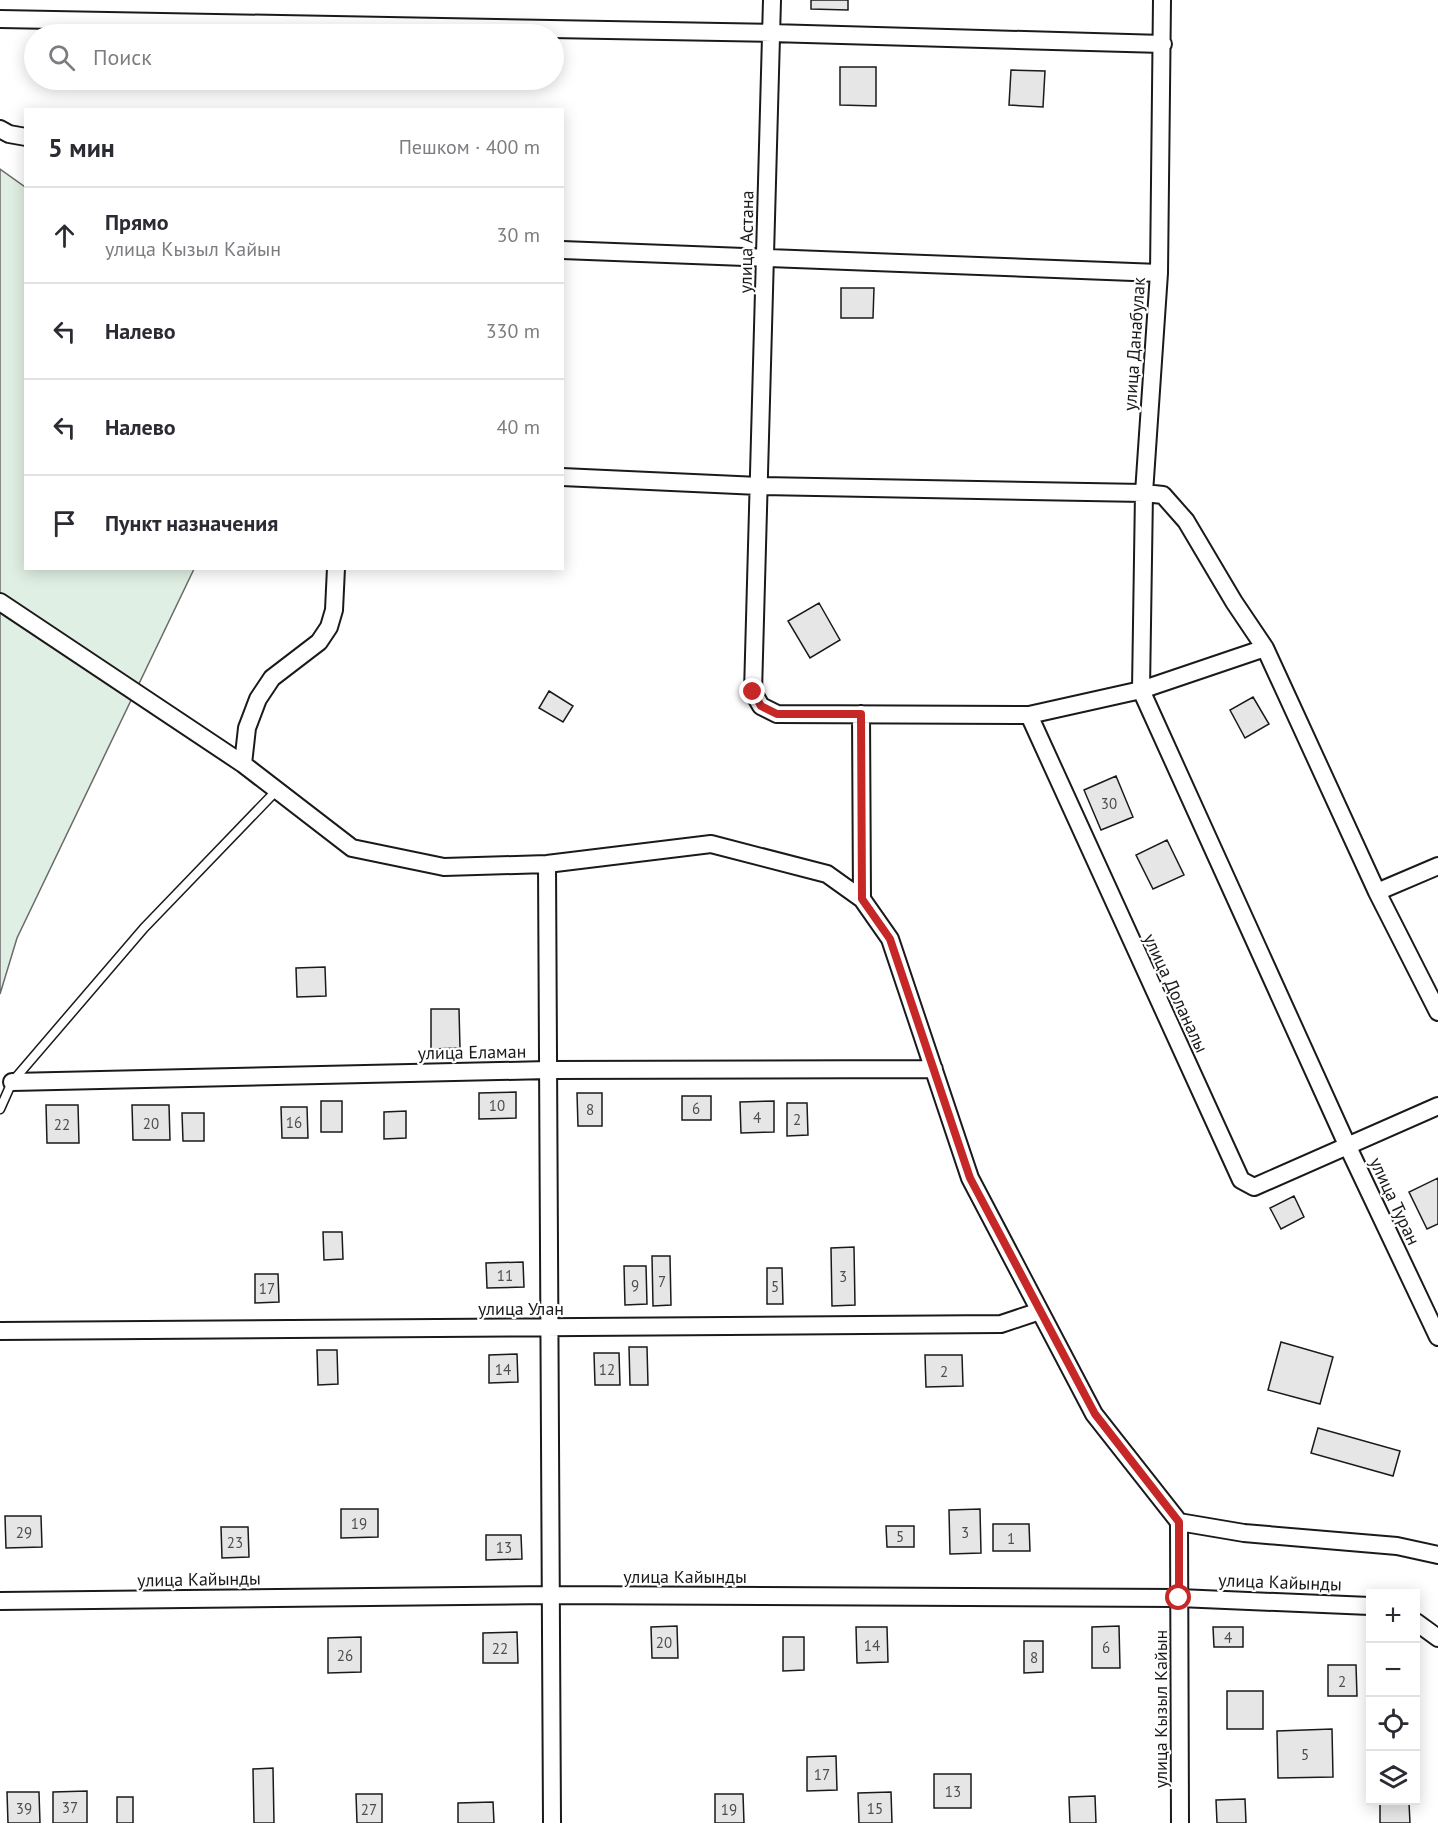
<!DOCTYPE html>
<html lang="ru">
<head>
<meta charset="utf-8">
<style>
	:root { --surface:#fff; --page:#f2f2f3; --text:#2b2b33; --muted:#7c7c81; --line:#e1e1e2 }
	body { margin:0; font-family:"PT Sans",sans-serif; background:var(--page); color:var(--text) }
	.controls { position:absolute; right:18px; bottom:18px; display:grid; overflow:hidden; border-radius:0px; box-shadow:0 3px 15px #0003 }
	.controls button { width:54px; height:54px; display:grid; place-items:center; padding:0; border:0; border-bottom:2px solid var(--line); background:var(--surface); color:var(--text); font:30px sans-serif }
	.stop { position:absolute; width:18px; height:18px; margin:-14px; border:4px solid #c62828; border-radius:50%; background:#fff }
	.stop.end { background:#c62828; border-color:#fff; box-shadow:0 2px 6px #0008 }
	.list { margin:0; padding:0; list-style:none }
	h2 { display:flex; justify-content:space-between; align-items:center; height:78px; margin:0; padding:0 24px; font-size:26px }
	h2 small { font-size:20px; font-weight:400; color:var(--muted) }
	.list li { display:grid; grid-template-columns:39px 1fr auto; gap:18px; align-items:center; box-sizing:border-box; height:96px; padding:0 24px; border-top:2px solid var(--line) }
	.list b { display:block; font-size:22px; white-space:nowrap }
	.list p { margin:0; font-size:20px; white-space:nowrap; color:var(--muted) }
	.list em { font-size:20px; font-style:normal; color:var(--muted) }
	.icon { flex:none; width:33px; height:33px; fill:none; stroke:currentColor; stroke-width:2; stroke-linecap:round; stroke-linejoin:round }
	.map { position:relative; flex:none; width:1438px; height:1823px; overflow:hidden }
	.search { position:absolute; background:var(--surface); box-shadow:0 3px 15px #0003; left:24px; top:24px; width:540px; height:66px; display:flex; align-items:center; gap:15px; box-sizing:border-box; padding:0 21px; border-radius:33px; color:var(--muted); font-size:22px }
	.panel { position:absolute; background:var(--surface); box-shadow:0 3px 15px #0003; left:24px; top:108px; width:540px; height:462px; border-radius:0px }
	.map>svg:first-child { display:block }
	.green { fill:#e0efe3; stroke:#6a6a6a; stroke-width:1.5 }
	.building { fill:#e6e6e6; stroke:#1a1a1a; stroke-width:1.5 }
	.lines { fill:none; stroke-linecap:round; stroke-linejoin:round }
	.service-casing { stroke:#1a1a1a; stroke-width:11 }
	.minor-casing { stroke:#1a1a1a; stroke-width:20 }
	.service { stroke:#fff; stroke-width:8 }
	.minor { stroke:#fff; stroke-width:16 }
	.route { stroke:#c62828; stroke-width:8 }
	.labels { text-anchor:middle; dominant-baseline:central; stroke-width:4.5; stroke-linejoin:round; paint-order:stroke }
	.number-label { font-size:15px; fill:#4d4d4d }
	.street-label { font-size:18px; fill:#1a1a1a; stroke:#fff }
</style>
</head>
<body>
<div class="map">
<svg width="1438" height="1823" viewBox="0 0 1438 1823">
	<rect width="100%" height="100%" fill="#fff"/>
	<path class="green" d="M0 169 25 187 26 568 194 569 17 938 0 994Z"/>
	<path class="building" d="M811 0H848V10L811 9Z
		M840 67H876V106L840 105Z
		M1011 70 1045 71 1043 107 1009 105Z
		M251 80H280V84H251Z
		M841 288H874L873 318H841Z
		M819 603 840 640 810 658 788 621Z
		M549 691 573 706 563 722 539 708Z
		M1253 697 1269 724 1245 738 1230 710Z
		M1116 776 1133 817 1101 830 1084 790Z
		M1167 840 1184 875 1153 889 1136 855Z
		M325 967 326 996 297 997 296 968Z
		M431 1009H459L460 1048 431 1049Z
		M516 1092V1118L479 1119V1093Z
		M577 1093H602V1126H578Z
		M682 1096H711V1120H682Z
		M321 1101H342V1132H321Z
		M774 1101V1132L741 1133 740 1102Z
		M787 1103H807L808 1135 787 1136Z
		M46 1105H78L79 1143H47Z
		M132 1105H169L170 1140H133Z
		M281 1107H307L308 1138H282Z
		M406 1111V1138L384 1139V1112Z
		M182 1113H204V1141H183Z
		M1438 1178V1224L1427 1229 1409 1192Z
		M1294 1196 1304 1217 1281 1229 1270 1208Z
		M323 1232H342L343 1259 324 1260Z
		M854 1247 855 1305 832 1306 831 1248Z
		M652 1256H670L671 1305 653 1306Z
		M523 1262 524 1287 487 1288 486 1263Z
		M624 1266H646L647 1304 625 1305Z
		M767 1268H782L783 1304H767Z
		M255 1274H278L279 1302 255 1303Z
		M1281 1342 1333 1357 1320 1404 1268 1390Z
		M629 1347H647L648 1385H630Z
		M317 1350H337L338 1384 318 1385Z
		M594 1353H619L620 1385H595Z
		M517 1354 518 1382 489 1383V1355Z
		M925 1355H962L963 1386 926 1387Z
		M1318 1428 1400 1451 1393 1476 1311 1453Z
		M341 1509H378V1537L341 1538Z
		M980 1509 981 1553 950 1554 949 1510Z
		M5 1516H41L42 1547 6 1548Z
		M993 1524H1029L1030 1551H993Z
		M886 1526H914V1547H887Z
		M221 1527H248L249 1557 222 1558Z
		M486 1535H521L522 1559 486 1560Z
		M677 1626 678 1658H652L651 1627Z
		M1119 1626 1120 1668H1092V1627Z
		M856 1627H887L888 1662 857 1663Z
		M1213 1627H1243V1647H1214Z
		M517 1632 518 1663H483V1633Z
		M361 1637V1672L328 1673V1638Z
		M783 1637H804V1670L783 1671Z
		M1024 1641H1043V1672L1024 1673Z
		M1328 1665H1356L1357 1696H1328Z
		M1227 1691H1263V1729H1227Z
		M1332 1729 1333 1777 1278 1778 1277 1731Z
		M836 1756 837 1790 807 1791V1757Z
		M273 1768 274 1823H254L253 1769Z
		M934 1774H971V1808H934Z
		M87 1791V1823H53V1792Z
		M7 1792H39L40 1823H8Z
		M891 1792 892 1823H859L858 1793Z
		M356 1794H382V1823H357Z
		M715 1794H743L744 1823H715Z
		M1095 1796 1096 1823H1070L1069 1797Z
		M117 1797H133V1823H117Z
		M1245 1799 1246 1823H1217L1216 1800Z
		M493 1802 494 1823H458V1803Z
		M1380 1803H1409L1410 1823H1380Z"/>
	<g class="lines">
		<defs>
			<path id="service" d="M0 1109 12 1082 144 928 277 790"/>
			<path id="minor" d="M772 0 753 692 761 706 777 714 1029 715 1141 690 1265 648 1377 892 1438 1012
				M1162 0 1159 273 1144 493 1141 690 1348 1147 1438 1337
				M0 19 771 33 1163 44
				M0 129 9 134 26 137
				M562 250 1159 273
				M562 477 759 486 1144 493 1163 495 1186 521 1234 602 1265 648
				M0 602 243 764 352 848 444 867 547 864 711 844 827 874 862 899 890 939 970 1178 1094 1414 1179 1522 1244 1533 1397 1546 1438 1555
				M861 714 862 899
				M1029 715 1241 1180 1254 1187 1438 1106
				M243 764 247 728 258 699 272 678 319 642 329 627 334 610 336 568
				M547 864 552 1823
				M1377 892 1438 866
				M12 1082 548 1070 934 1069
				M0 1331 1001 1324 1040 1311
				M1179 1522 1180 1823
				M0 1601 550 1595 1179 1598 1370 1606
				M1416 1622 1438 1638"/>
		</defs>
		<use href="#service" class="service-casing"/>
		<use href="#minor" class="minor-casing"/>
		<use href="#service" class="service"/>
		<use href="#minor" class="minor"/>
	</g>
	<g class="lines">
		<path class="route" d="M753 692 761 706 777 714H861L862 899 890 939 970 1178 1095 1414 1179 1522V1598"/>
	</g>
	<g class="labels">
		<g class="number-label">
			<text x="1109" y="803">30</text>
			<text x="497" y="1105">10</text>
			<text x="696" y="1108">6</text>
			<text x="590" y="1109">8</text>
			<text x="757" y="1117">4</text>
			<text x="797" y="1119">2</text>
			<text x="294" y="1122">16</text>
			<text x="151" y="1123">20</text>
			<text x="62" y="1124">22</text>
			<text x="505" y="1275">11</text>
			<text x="843" y="1276">3</text>
			<text x="662" y="1281">7</text>
			<text x="635" y="1285">9</text>
			<text x="775" y="1286">5</text>
			<text x="267" y="1288">17</text>
			<text x="503" y="1369">14</text>
			<text x="607" y="1369">12</text>
			<text x="944" y="1371">2</text>
			<text x="359" y="1523">19</text>
			<text x="24" y="1532">29</text>
			<text x="965" y="1532">3</text>
			<text x="900" y="1536">5</text>
			<text x="1011" y="1538">1</text>
			<text x="235" y="1542">23</text>
			<text x="504" y="1547">13</text>
			<text x="1228" y="1637">4</text>
			<text x="664" y="1642">20</text>
			<text x="872" y="1645">14</text>
			<text x="1106" y="1647">6</text>
			<text x="500" y="1648">22</text>
			<text x="345" y="1655">26</text>
			<text x="1034" y="1657">8</text>
			<text x="1342" y="1681">2</text>
			<text x="1305" y="1754">5</text>
			<text x="822" y="1774">17</text>
			<text x="953" y="1791">13</text>
			<text x="70" y="1807">37</text>
			<text x="24" y="1808">39</text>
			<text x="875" y="1808">15</text>
			<text x="369" y="1809">27</text>
			<text x="729" y="1809">19</text>
		</g>
		<g class="street-label">
			<text transform="translate(746 242) rotate(-89)">улица Астана</text>
			<text transform="translate(1134 344) rotate(-86)">улица Данабулак</text>
			<text transform="translate(1176 993) rotate(65)">улица Доланалы</text>
			<text transform="translate(472 1052) rotate(-1)">улица Еламан</text>
			<text transform="translate(1395 1201) rotate(65)">улица Туран</text>
			<text x="521" y="1308">улица Улан</text>
			<text x="685" y="1576">улица Кайынды</text>
			<text transform="translate(199 1579) rotate(-1)">улица Кайынды</text>
			<text transform="translate(1280 1582) rotate(2)">улица Кайынды</text>
			<text transform="translate(1160 1709) rotate(-90)">улица Кызыл Кайын</text>
		</g>
	</g>
</svg>
<div class="controls">
<button>+</button>
<button>−</button>
<button><svg class="icon" aria-label="locate" viewBox="0 0 24 24"><circle cx="12" cy="12" r="6"/><path d="M12 2v4M12 18v4M2 12h4M18 12h4"/></svg></button>
<button><svg class="icon" aria-label="layers" viewBox="0 0 24 24"><path d="M12 4l9 5-9 5-9-5zM3 14l9 5 9-5"/></svg></button>
</div>
<div class="stop" style="left:1179px;top:1598px"></div>
<div class="stop end" style="left:753px;top:692px"></div>
<div class="search"><svg class="icon" aria-label="search" viewBox="0 0 24 24"><circle cx="10" cy="10" r="6"/><path d="M15 15l6 6"/></svg>Поиск</div>
<section class="panel">
<h2>5 мин<small>Пешком · 400 m</small></h2>
<ul class="list">
<li><svg class="icon" aria-label="ahead" viewBox="0 0 24 24"><path d="M12 20V5M6 11l6-6 6 6"/></svg><div><b>Прямо</b><p>улица Кызыл Кайын</p></div><em>30 m</em></li>
<li><svg class="icon" aria-label="left" viewBox="0 0 24 24"><path d="M17 20v-9H6M10 6l-5 5 5 5"/></svg><div><b>Налево</b></div><em>330 m</em></li>
<li><svg class="icon" aria-label="left" viewBox="0 0 24 24"><path d="M17 20v-9H6M10 6l-5 5 5 5"/></svg><div><b>Налево</b></div><em>40 m</em></li>
<li><svg class="icon" aria-label="arrive" viewBox="0 0 24 24"><path d="M6 21V4h12l-3 4 3 4H6"/></svg><div><b>Пункт назначения</b></div></li>
</ul>
</section>
</div>
</body>
</html>
